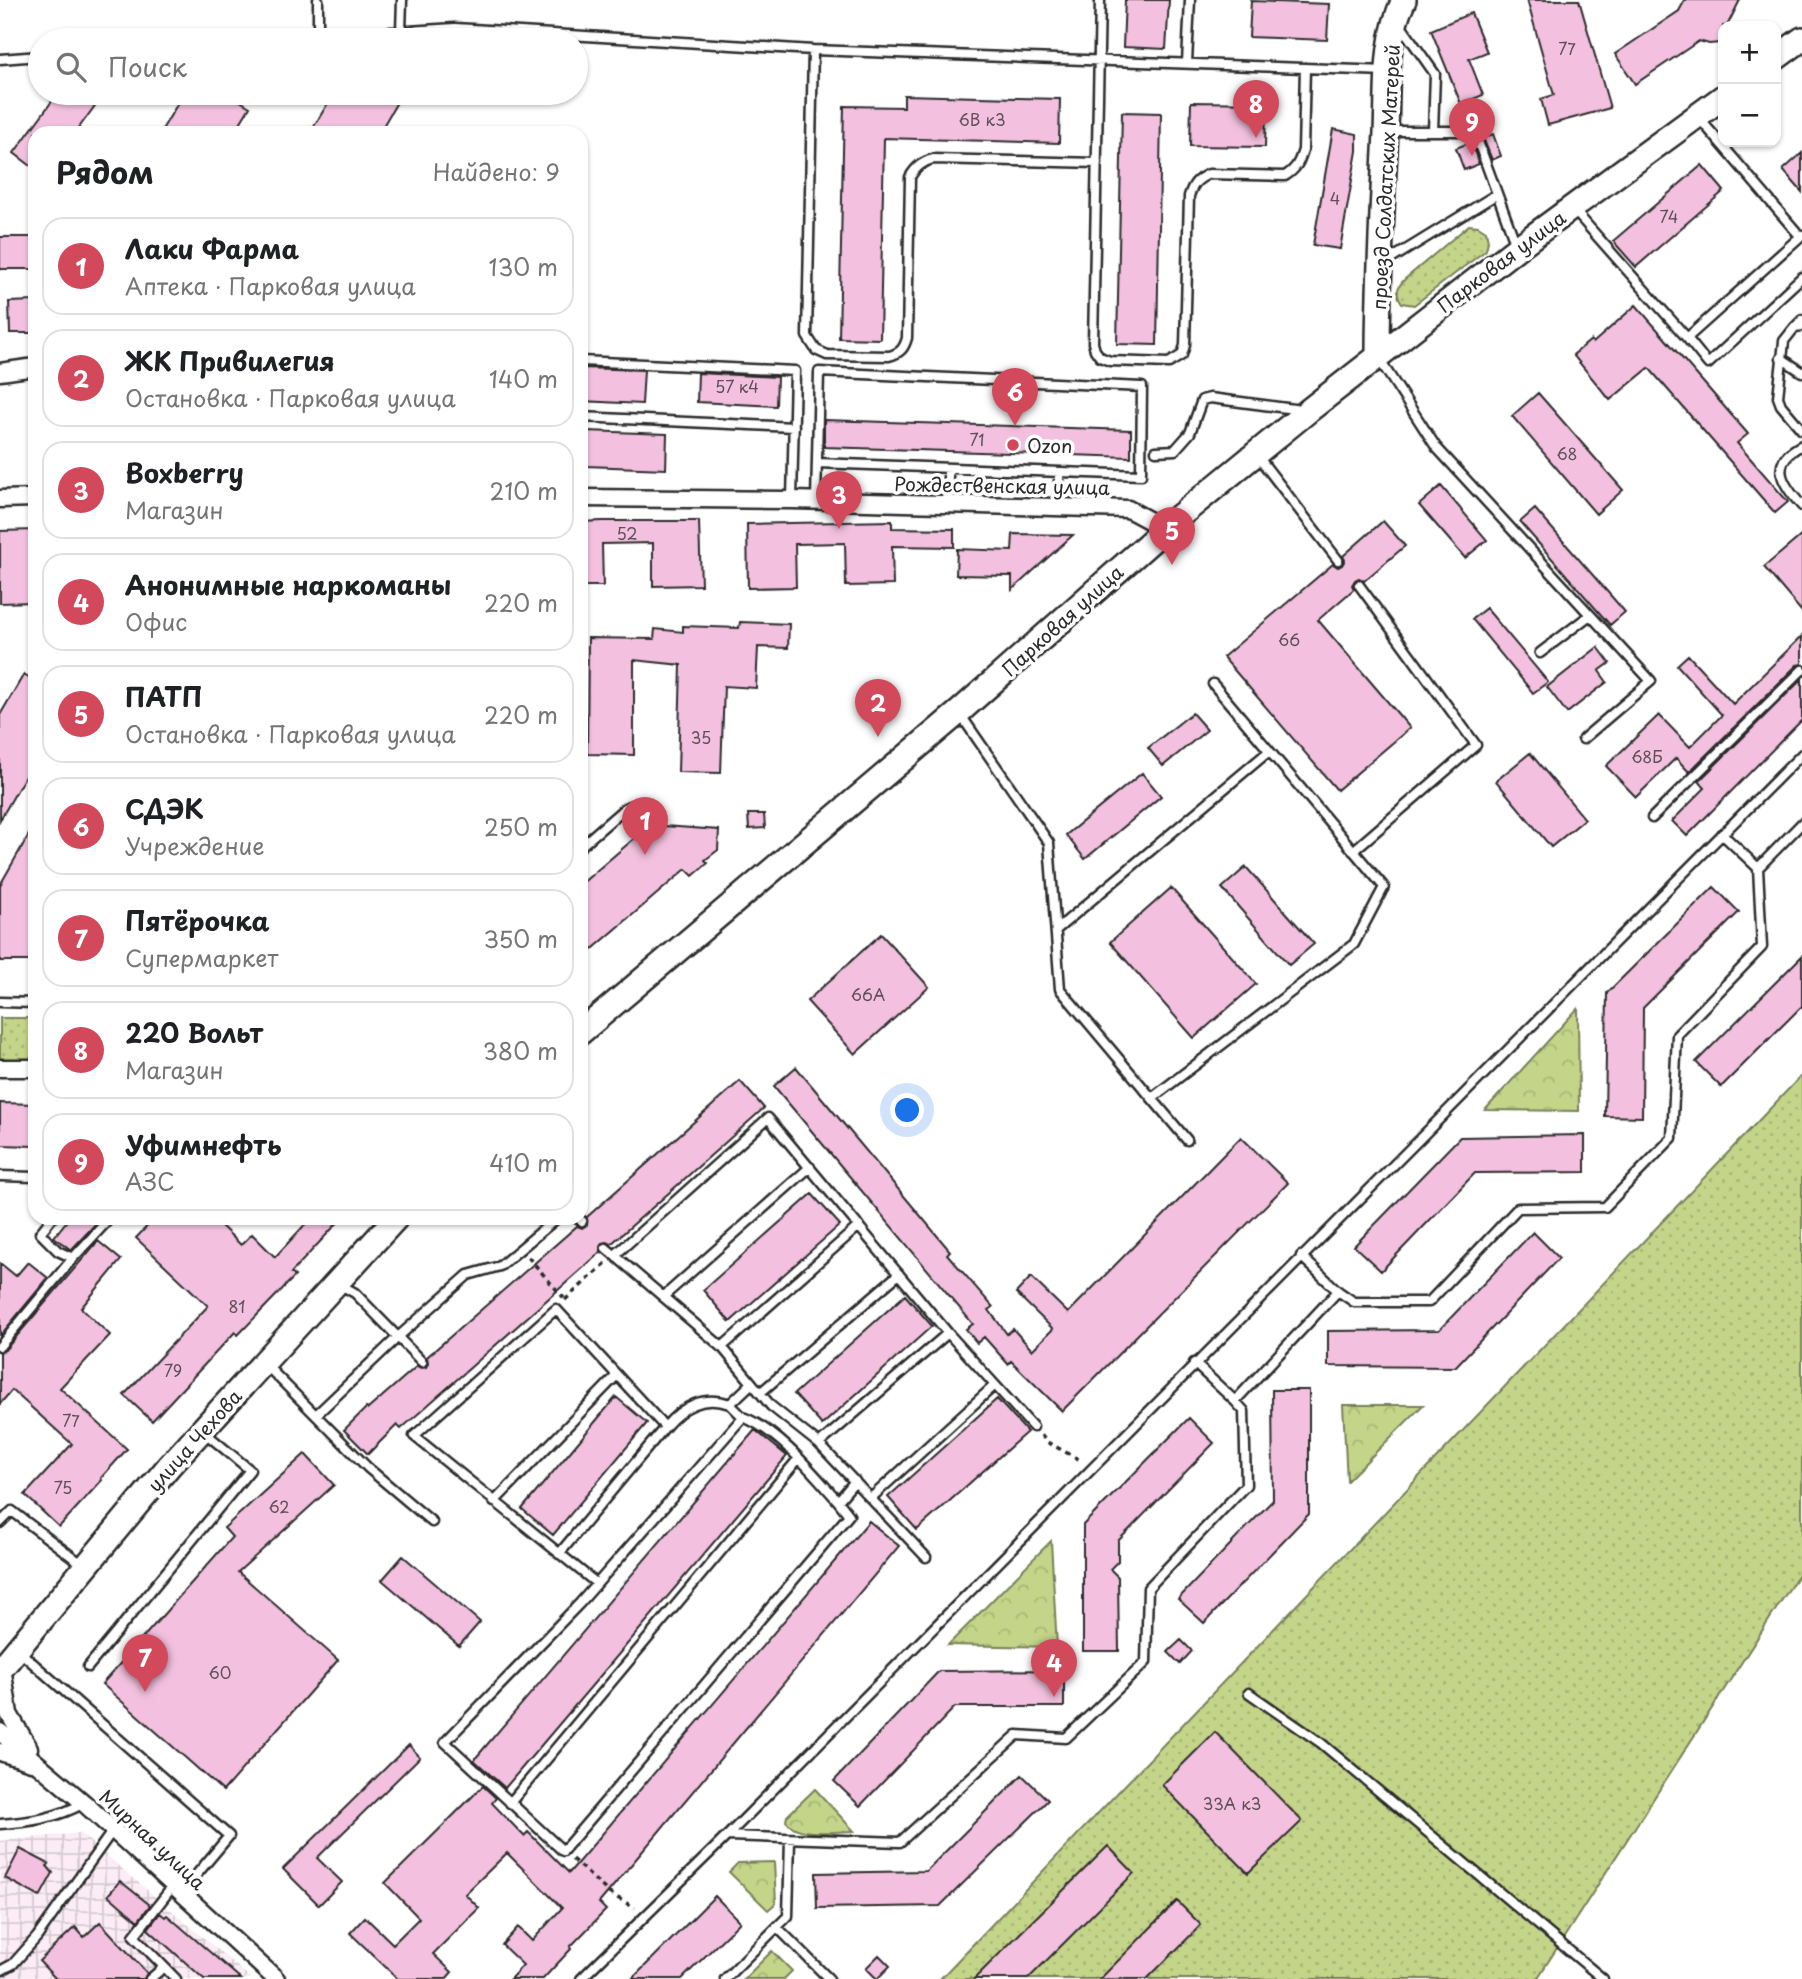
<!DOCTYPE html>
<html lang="ru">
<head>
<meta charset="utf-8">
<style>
	:root { --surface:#fff; --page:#f2f2f2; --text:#202124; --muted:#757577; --line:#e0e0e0; --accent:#d1495b }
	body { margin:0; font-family:"Playpen Sans",sans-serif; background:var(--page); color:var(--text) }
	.controls { position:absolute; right:21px; top:21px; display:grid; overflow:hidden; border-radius:14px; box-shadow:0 2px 5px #0004 }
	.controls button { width:63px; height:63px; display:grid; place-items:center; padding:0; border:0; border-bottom:2px solid var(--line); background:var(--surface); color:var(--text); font:35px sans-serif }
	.you { position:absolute; left:908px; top:1111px; width:24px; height:24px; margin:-18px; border:5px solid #fff; border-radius:50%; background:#1a73e8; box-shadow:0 0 0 10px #1a73e833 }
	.badge { display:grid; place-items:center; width:46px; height:46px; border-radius:50%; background:var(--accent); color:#fff; font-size:23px; font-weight:700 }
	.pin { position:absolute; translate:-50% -58px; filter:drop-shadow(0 2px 4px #0008) }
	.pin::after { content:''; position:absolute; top:37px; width:24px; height:21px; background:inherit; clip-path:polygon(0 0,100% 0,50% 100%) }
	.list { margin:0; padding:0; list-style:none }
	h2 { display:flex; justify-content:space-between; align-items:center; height:91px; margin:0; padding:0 28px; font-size:30px }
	h2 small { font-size:23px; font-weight:400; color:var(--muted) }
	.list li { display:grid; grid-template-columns:46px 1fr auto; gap:21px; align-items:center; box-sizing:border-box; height:98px; margin:0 14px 14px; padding:0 14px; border:2px solid var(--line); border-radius:21px }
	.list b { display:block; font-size:26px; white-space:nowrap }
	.list p { margin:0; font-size:23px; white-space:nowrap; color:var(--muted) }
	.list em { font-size:23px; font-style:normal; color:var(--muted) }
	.icon { flex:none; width:38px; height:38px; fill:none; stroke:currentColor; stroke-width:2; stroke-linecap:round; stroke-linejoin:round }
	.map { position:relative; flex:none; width:1802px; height:1979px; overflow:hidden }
	.search { position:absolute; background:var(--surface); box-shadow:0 2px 5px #0004; left:28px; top:28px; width:560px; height:77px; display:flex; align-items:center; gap:18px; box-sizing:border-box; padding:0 24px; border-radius:38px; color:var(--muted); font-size:26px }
	.panel { position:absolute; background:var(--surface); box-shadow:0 2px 5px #0004; left:28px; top:126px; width:560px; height:1099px; border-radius:21px }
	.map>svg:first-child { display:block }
	.industrial { fill:url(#industrial-grid) }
	.grass { fill:url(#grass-dots); stroke:#78805a; stroke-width:2 }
	.forest { fill:url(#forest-crowns); stroke:#78805a; stroke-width:2 }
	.building { fill:#f3c1df; stroke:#2b2b2b; stroke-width:2 }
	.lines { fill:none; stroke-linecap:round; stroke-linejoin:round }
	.service-casing { stroke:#2b2b2b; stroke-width:13 }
	.minor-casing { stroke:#2b2b2b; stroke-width:21 }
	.secondary-casing { stroke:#2b2b2b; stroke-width:28 }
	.path { stroke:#2b2b2b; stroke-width:3.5; stroke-dasharray:5 5; stroke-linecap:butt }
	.service { stroke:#fff; stroke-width:8 }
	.minor { stroke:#fff; stroke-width:16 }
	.secondary { stroke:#fff; stroke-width:23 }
	.poi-dot { fill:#d1495b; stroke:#fff; stroke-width:2.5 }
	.labels { text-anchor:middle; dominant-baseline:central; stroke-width:7; stroke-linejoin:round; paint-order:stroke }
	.number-label { font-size:16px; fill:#5d5058 }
	.street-label { font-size:19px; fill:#2b2b2b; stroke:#fff }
	.poi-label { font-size:19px; fill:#2b2b2b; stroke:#fff; text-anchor:start }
</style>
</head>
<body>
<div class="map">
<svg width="1802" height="1979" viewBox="0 0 1802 1979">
	<defs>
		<pattern id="industrial-grid" width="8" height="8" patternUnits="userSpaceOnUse" patternTransform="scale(1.75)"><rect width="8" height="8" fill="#fbecf5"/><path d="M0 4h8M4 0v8" fill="none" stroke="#d7cbd2"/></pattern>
		<pattern id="grass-dots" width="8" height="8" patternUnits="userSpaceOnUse" patternTransform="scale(1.75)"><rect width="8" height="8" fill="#c4d488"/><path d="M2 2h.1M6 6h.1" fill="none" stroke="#a9b676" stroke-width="1.8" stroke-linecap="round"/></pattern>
		<pattern id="forest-crowns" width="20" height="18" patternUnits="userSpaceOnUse" patternTransform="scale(1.75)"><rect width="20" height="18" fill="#c4d488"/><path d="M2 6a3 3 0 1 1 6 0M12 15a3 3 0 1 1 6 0" fill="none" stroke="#a9b676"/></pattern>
	</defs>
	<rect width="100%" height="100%" fill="#fff"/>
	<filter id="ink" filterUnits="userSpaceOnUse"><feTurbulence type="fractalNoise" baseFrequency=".0143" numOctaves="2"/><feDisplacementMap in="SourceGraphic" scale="14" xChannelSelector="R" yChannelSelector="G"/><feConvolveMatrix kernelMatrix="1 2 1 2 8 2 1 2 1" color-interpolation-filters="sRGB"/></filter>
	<g filter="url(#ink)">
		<path class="industrial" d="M80 1833 252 1979H0V1841Z"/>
		<path class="grass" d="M1469 225 1478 226 1486 231 1488 241 1486 250 1414 305 1402 303C1395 293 1397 287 1405 279Z
			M0 1018H35V1059H0Z
			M1802 1075V1569L1537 1979H940Z"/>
		<path class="forest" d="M1578 1008 1579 1111 1485 1110Z
			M1343 1405H1423L1347 1481Z
			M1051 1541 1057 1647 948 1645Z
			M815 1789 854 1831C835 1831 798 1838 786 1821L787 1816Z
			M774 1862 776 1903 768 1910 729 1872 738 1863Z
			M772 1951 792 1971 784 1979H744Z"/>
		<path class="building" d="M1125 0H1169L1166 49 1123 47Z
			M1527 0H1579L1610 108 1548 125 1541 99 1554 95Z
			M1685 0H1740L1727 26H1723V35L1720 43 1709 44 1699 41 1635 84 1615 54 1679 11Z
			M1251 1 1329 4 1327 40 1249 37Z
			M1471 13 1487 52 1469 59 1483 95 1461 104 1431 30Z
			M58 93H92L100 99 75 133H35V169L14 153Z
			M184 93H227L250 107 234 133H160Z
			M334 93H392L400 97 379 133H310Z
			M904 95 1060 99 1059 143 884 138 880 339 839 338 844 106 904 107Z
			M1191 102 1266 103 1265 147 1190 146Z
			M1122 112 1161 113 1157 345 1117 344Z
			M1333 129 1357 134V151L1340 249 1313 245Z
			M1493 134 1501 156 1492 160 1483 138Z
			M1471 142 1479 164 1464 170 1456 148Z
			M1802 153V192L1783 170Z
			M1702 165 1724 191 1636 267 1613 241Z
			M0 237H35V269H0Z
			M35 301V333H10L9 302Z
			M1636 305 1748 434 1737 443 1788 502 1775 513 1649 368 1610 400 1573 355 1591 340 1593 343Z
			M581 368 644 370 642 404 581 401Z
			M698 373 777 377 776 406 697 402Z
			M1538 393 1623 490 1596 514 1512 416Z
			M824 420 1131 430V457L824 447Z
			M587 431 667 434 666 469 586 466Z
			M1441 486 1487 540 1465 558 1419 505Z
			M1535 509 1625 612 1610 625 1520 522Z
			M602 521H699L701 585 653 586V543L602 544 603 586H581V522Z
			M892 521V528L954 529V547L892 546 893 585 846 586 845 543 795 544 796 587 748 588 747 524Z
			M1383 521 1405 546 1364 581 1359 578 1355 580 1352 585 1354 589 1318 620 1410 728 1337 790 1223 657 1333 564 1338 567 1342 565 1345 560 1343 556Z
			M35 530V602L0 603V531Z
			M1013 534 1073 535 1012 590V576L956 575 957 549 1012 551Z
			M1802 535V612L1764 567Z
			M1486 608 1548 682 1533 693 1472 619Z
			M740 622 789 624 788 648 758 647 756 688 724 686 721 773 678 772 681 665 634 660V755L587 754 588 638 654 639 655 629 683 632V626L739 628Z
			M1802 636V664L1797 665 1689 772 1676 758 1636 797 1606 766 1659 715 1690 747 1722 715 1677 665 1688 655 1733 704Z
			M1598 647 1610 663 1599 671 1607 682 1567 713 1547 687Z
			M24 674 35 681V759L0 820V715Z
			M1802 679V720L1687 836 1672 821 1705 788 1699 781Z
			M1192 713 1207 730 1163 766 1148 748Z
			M1530 753 1585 819 1551 847 1496 781Z
			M1142 773 1161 796 1085 859 1066 835Z
			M748 814H764L765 828 749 829Z
			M35 824V961H0V885Z
			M650 825 719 830 718 850 705 860 708 863 693 876 686 869 581 959V884Z
			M1246 867 1314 944 1289 965 1222 888Z
			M1714 887 1739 912 1643 1008 1642 1117 1605 1116 1607 993Z
			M1171 888 1256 984 1194 1038 1110 942Z
			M881 934 929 987 855 1054 807 1001Z
			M1802 956V1006L1721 1087 1696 1062Z
			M796 1067 950 1251 947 1254 993 1307 989 1310 1007 1334 1013 1329 1032 1350 1053 1329 1016 1293 1031 1277 1068 1313 1241 1137 1288 1183 1062 1411 1011 1361 1008 1364 984 1337 977 1343 966 1329 973 1324 774 1086Z
			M740 1081 764 1108 662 1199 611 1244 607 1242 602 1243 600 1247 601 1252 401 1429 397 1425 368 1454 344 1430 366 1408 368 1409 417 1366 421 1368 426 1367 428 1363 427 1357 577 1226 582 1228 587 1225V1217Z
			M0 1103 35 1104V1146L0 1145Z
			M1585 1135V1172L1475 1173 1381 1271 1354 1246 1460 1137Z
			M812 1194 840 1225 730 1322 703 1290Z
			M69 1218H101L71 1250 54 1237Z
			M155 1218H213L241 1245 252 1234 275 1257 311 1218H342L291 1273 295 1276 238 1335 235 1332 152 1421 124 1395 208 1306 136 1238Z
			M1533 1232 1559 1258 1455 1367 1328 1366V1331L1439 1330Z
			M98 1241 121 1260 81 1308 110 1335 60 1388 127 1449 101 1478 102 1480 59 1527 25 1495 72 1444 12 1390 0 1404V1352L5 1350Z
			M28 1262 48 1278 0 1336V1263L16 1276Z
			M905 1295 932 1326 822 1425 794 1394Z
			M1272 1390H1309V1514L1204 1623 1178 1599 1273 1500Z
			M616 1397 647 1423 553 1535 522 1509Z
			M997 1399 1027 1432 917 1530 888 1497Z
			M1189 1418 1214 1443 1118 1541V1561L1110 1569 1118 1577 1119 1651H1083V1525Z
			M755 1430 787 1456 505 1788 474 1760Z
			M305 1454 334 1485 238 1572 338 1660 223 1791 102 1684 232 1537 224 1528Z
			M869 1521 899 1546 599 1903 606 1910 570 1947 571 1949 543 1979H510L523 1965 502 1945 518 1927 532 1941 562 1908 507 1853 465 1894 479 1908 433 1954 452 1972 446 1979H398L350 1933 365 1917 393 1944 419 1918 385 1883 483 1786 496 1798 492 1803 524 1836 528 1832 569 1873Z
			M403 1556 480 1622 459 1646 382 1580Z
			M1181 1640 1192 1651 1180 1664 1168 1652Z
			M1064 1670V1707H955L860 1806 834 1781 939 1671Z
			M1215 1732 1302 1821 1248 1873 1162 1785Z
			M409 1745 420 1757 317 1858 342 1882 319 1905 283 1869Z
			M1022 1775 1048 1800 940 1906 817 1908 816 1873 926 1871Z
			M1108 1846 1134 1873 1028 1979H974Z
			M20 1849 49 1864 47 1866 53 1873 40 1897 5 1878Z
			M120 1881 150 1905 138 1921 108 1895Z
			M715 1896 740 1922 682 1979H632Z
			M1177 1901 1201 1925 1147 1979H1100Z
			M160 1913 165 1917 167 1915 241 1979H204L148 1929Z
			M100 1922 147 1973 144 1979H56L39 1961 75 1927 84 1937Z
			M879 1955 890 1966 877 1979 866 1968Z"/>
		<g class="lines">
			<defs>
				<path id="service" d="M318 0V37
					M1100 0 1093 343 1095 350 1100 357 1110 361 1169 363 1182 355 1185 345 1189 196C1193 184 1197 179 1209 174L1285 176C1296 169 1299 163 1303 150L1305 68
					M1399 23 1435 74 1433 131
					M401 31 402 0
					M264 40 455 28 813 50 1387 71
					M813 50 807 336 816 350 827 355 889 356C900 353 904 349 907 338L910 177C916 167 922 162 933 159L1097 163
					M0 59 40 56
					M1187 63 1190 0
					M1699 118 1800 236
					M1388 131H1474L1516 245
					M1573 209 1687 338
					M1802 235 1687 338 1708 364 1802 277
					M1383 264 1497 194
					M1802 320 1795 327 1802 326
					M1795 327 1784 341 1778 397 1781 405 1802 430
					M1781 358 1802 372
					M1379 359 1436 447 1651 681 1583 739
					M581 361 795 371 792 500
					M581 417 794 427
					M1802 445C1767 463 1783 485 1802 506
					M1156 451 1175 450 1190 433 1202 400 1210 398 1302 410
					M1256 454 1338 560
					M948 468V505
					M816 501 819 372 1142 387 1141 475 817 463
					M1059 507V472
					M1540 653 1590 615
					M960 714 1049 843 1060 989 1187 1140
					M1652 818 1802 670
					M1722 834 1758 868
					M581 846 625 808 629 806 643 805
					M1353 851 1476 745 1359 585
					M1056 930 1268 752
					M0 1002 35 1003
					M1152 1098 1354 944 1384 887 1213 684
					M0 1176 35 1177
					M578 1218 582 1221
					M606 1248 722 1347 859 1226
					M615 1255 768 1118 948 1333 1033 1427
					M1301 1256 1338 1291
					M73 1258 110 1218
					M339 1284 355 1293 422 1362
					M663 1297 810 1167
					M0 1346 73 1258 58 1251 40 1233 52 1218
					M722 1347 771 1406 819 1444 926 1557
					M264 1363 368 1468 432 1522
					M1194 1363 1235 1401
					M752 1383 730 1404 743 1417 580 1603 445 1742 563 1851 849 1515 838 1501 855 1481
					M760 1393 899 1274
					M316 1415 398 1337 468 1275 500 1266 557 1218
					M743 1417C779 1431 813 1473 838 1501
					M819 1444 948 1333
					M871 1498 995 1385
					M494 1502 617 1375
					M0 1523 12 1511 83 1565
					M559 1554 665 1427C683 1406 703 1395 730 1404
					M596 1583 414 1436 556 1309 665 1427
					M19 1651 229 1836 181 1893
					M88 1667 250 1470 204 1432
					M1249 1693 1321 1743 1603 1979
					M510 1803 799 1458
					M0 1824C31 1822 57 1818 84 1803
					M727 1836 900 1842 1017 1735 1066 1738 1146 1662 1148 1588 1246 1485 1244 1411 1235 1401 1338 1291 1354 1302H1429L1518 1208 1605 1207 1672 1138 1677 1035 1762 947 1758 868 1802 823
					M173 1886 134 1936 176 1979
					M777 1927 829 1979
					M0 1971 13 1964 37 1937 113 1830
					M150 1979 164 1967
					M581 1979 727 1836 1802 754
					M725 1979 788 1916 790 1839"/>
				<path id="minor" d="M0 372 35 367
					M581 498 792 500 1128 509 1165 529
					M0 499 35 498
					M0 1068H35
					M2 1667 9 1714 29 1748
					M0 1732 84 1803 276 1979
					M0 1752 31 1762"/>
				<path id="secondary" d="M1776 58 1802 39
					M1378 357C1378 282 1382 207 1386 132 1388 88 1384 40 1404 0
					M581 1032 959 712 1176 519 1308 411 1517 248 1723 97
					M0 1670 169 1466 396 1218"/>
			</defs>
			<use href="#service" class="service-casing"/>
			<use href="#minor" class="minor-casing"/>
			<use href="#secondary" class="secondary-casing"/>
			<path class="path" d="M528 1257 564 1298
				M565 1300 606 1263
				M1041 1435 1047 1442 1082 1461
				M572 1859 609 1893 635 1908"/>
			<use href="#service" class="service"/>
			<use href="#minor" class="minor"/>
			<use href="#secondary" class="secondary"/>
		</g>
	</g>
	<circle class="poi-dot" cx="1013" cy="445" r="7"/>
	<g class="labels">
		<g class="number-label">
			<text x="1567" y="48">77</text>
			<text x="982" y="119">6В к3</text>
			<text x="1335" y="198">4</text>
			<text x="1669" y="216">74</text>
			<text x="737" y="386">57 к4</text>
			<text x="977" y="439">71</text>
			<text x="1567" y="453">68</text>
			<text x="627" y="533">52</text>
			<text x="1289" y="639">66</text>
			<text x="701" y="737">35</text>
			<text x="1647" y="756">68Б</text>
			<text x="868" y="994">66А</text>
			<text x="237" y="1306">81</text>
			<text x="173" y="1370">79</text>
			<text x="71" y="1420">77</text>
			<text x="63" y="1487">75</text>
			<text x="279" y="1506">62</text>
			<text x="220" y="1672">60</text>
			<text x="1232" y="1803">33А к3</text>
		</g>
		<g class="street-label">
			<text transform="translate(1385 177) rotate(-87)">проезд Солдатских Матерей</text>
			<text transform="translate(1501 261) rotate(-37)">Парковая улица</text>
			<text transform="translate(1002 485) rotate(1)">Рождественская улица</text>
			<text transform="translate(1062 620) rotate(-42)">Парковая улица</text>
			<text transform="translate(194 1440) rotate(-48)">улица Чехова</text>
			<text transform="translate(153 1839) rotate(43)">Мирная улица</text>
		</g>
		<g class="poi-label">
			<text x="1027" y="445">Ozon</text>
		</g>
	</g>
</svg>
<div class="controls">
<button>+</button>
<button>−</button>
</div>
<div class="you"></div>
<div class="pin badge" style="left:645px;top:855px">1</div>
<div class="pin badge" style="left:878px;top:737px">2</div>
<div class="pin badge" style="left:839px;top:529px">3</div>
<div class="pin badge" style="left:1054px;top:1697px">4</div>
<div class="pin badge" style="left:1172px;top:565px">5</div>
<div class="pin badge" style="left:1015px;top:426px">6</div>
<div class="pin badge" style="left:145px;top:1692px">7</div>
<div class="pin badge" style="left:1256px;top:138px">8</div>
<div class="pin badge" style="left:1472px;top:156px">9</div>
<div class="search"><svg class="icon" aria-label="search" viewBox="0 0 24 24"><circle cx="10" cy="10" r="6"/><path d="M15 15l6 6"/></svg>Поиск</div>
<section class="panel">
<h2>Рядом<small>Найдено: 9</small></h2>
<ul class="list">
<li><span class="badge">1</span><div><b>Лаки Фарма</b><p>Аптека · Парковая улица</p></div><em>130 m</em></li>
<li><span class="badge">2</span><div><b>ЖК Привилегия</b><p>Остановка · Парковая улица</p></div><em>140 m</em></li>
<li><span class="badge">3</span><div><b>Boxberry</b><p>Магазин</p></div><em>210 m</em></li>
<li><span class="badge">4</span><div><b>Анонимные наркоманы</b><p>Офис</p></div><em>220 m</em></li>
<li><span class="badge">5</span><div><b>ПАТП</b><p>Остановка · Парковая улица</p></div><em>220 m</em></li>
<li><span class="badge">6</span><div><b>СДЭК</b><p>Учреждение</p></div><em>250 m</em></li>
<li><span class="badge">7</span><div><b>Пятёрочка</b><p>Супермаркет</p></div><em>350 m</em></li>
<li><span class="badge">8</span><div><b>220 Вольт</b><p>Магазин</p></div><em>380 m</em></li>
<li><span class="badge">9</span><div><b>Уфимнефть</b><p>АЗС</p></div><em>410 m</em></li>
</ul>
</section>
</div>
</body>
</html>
